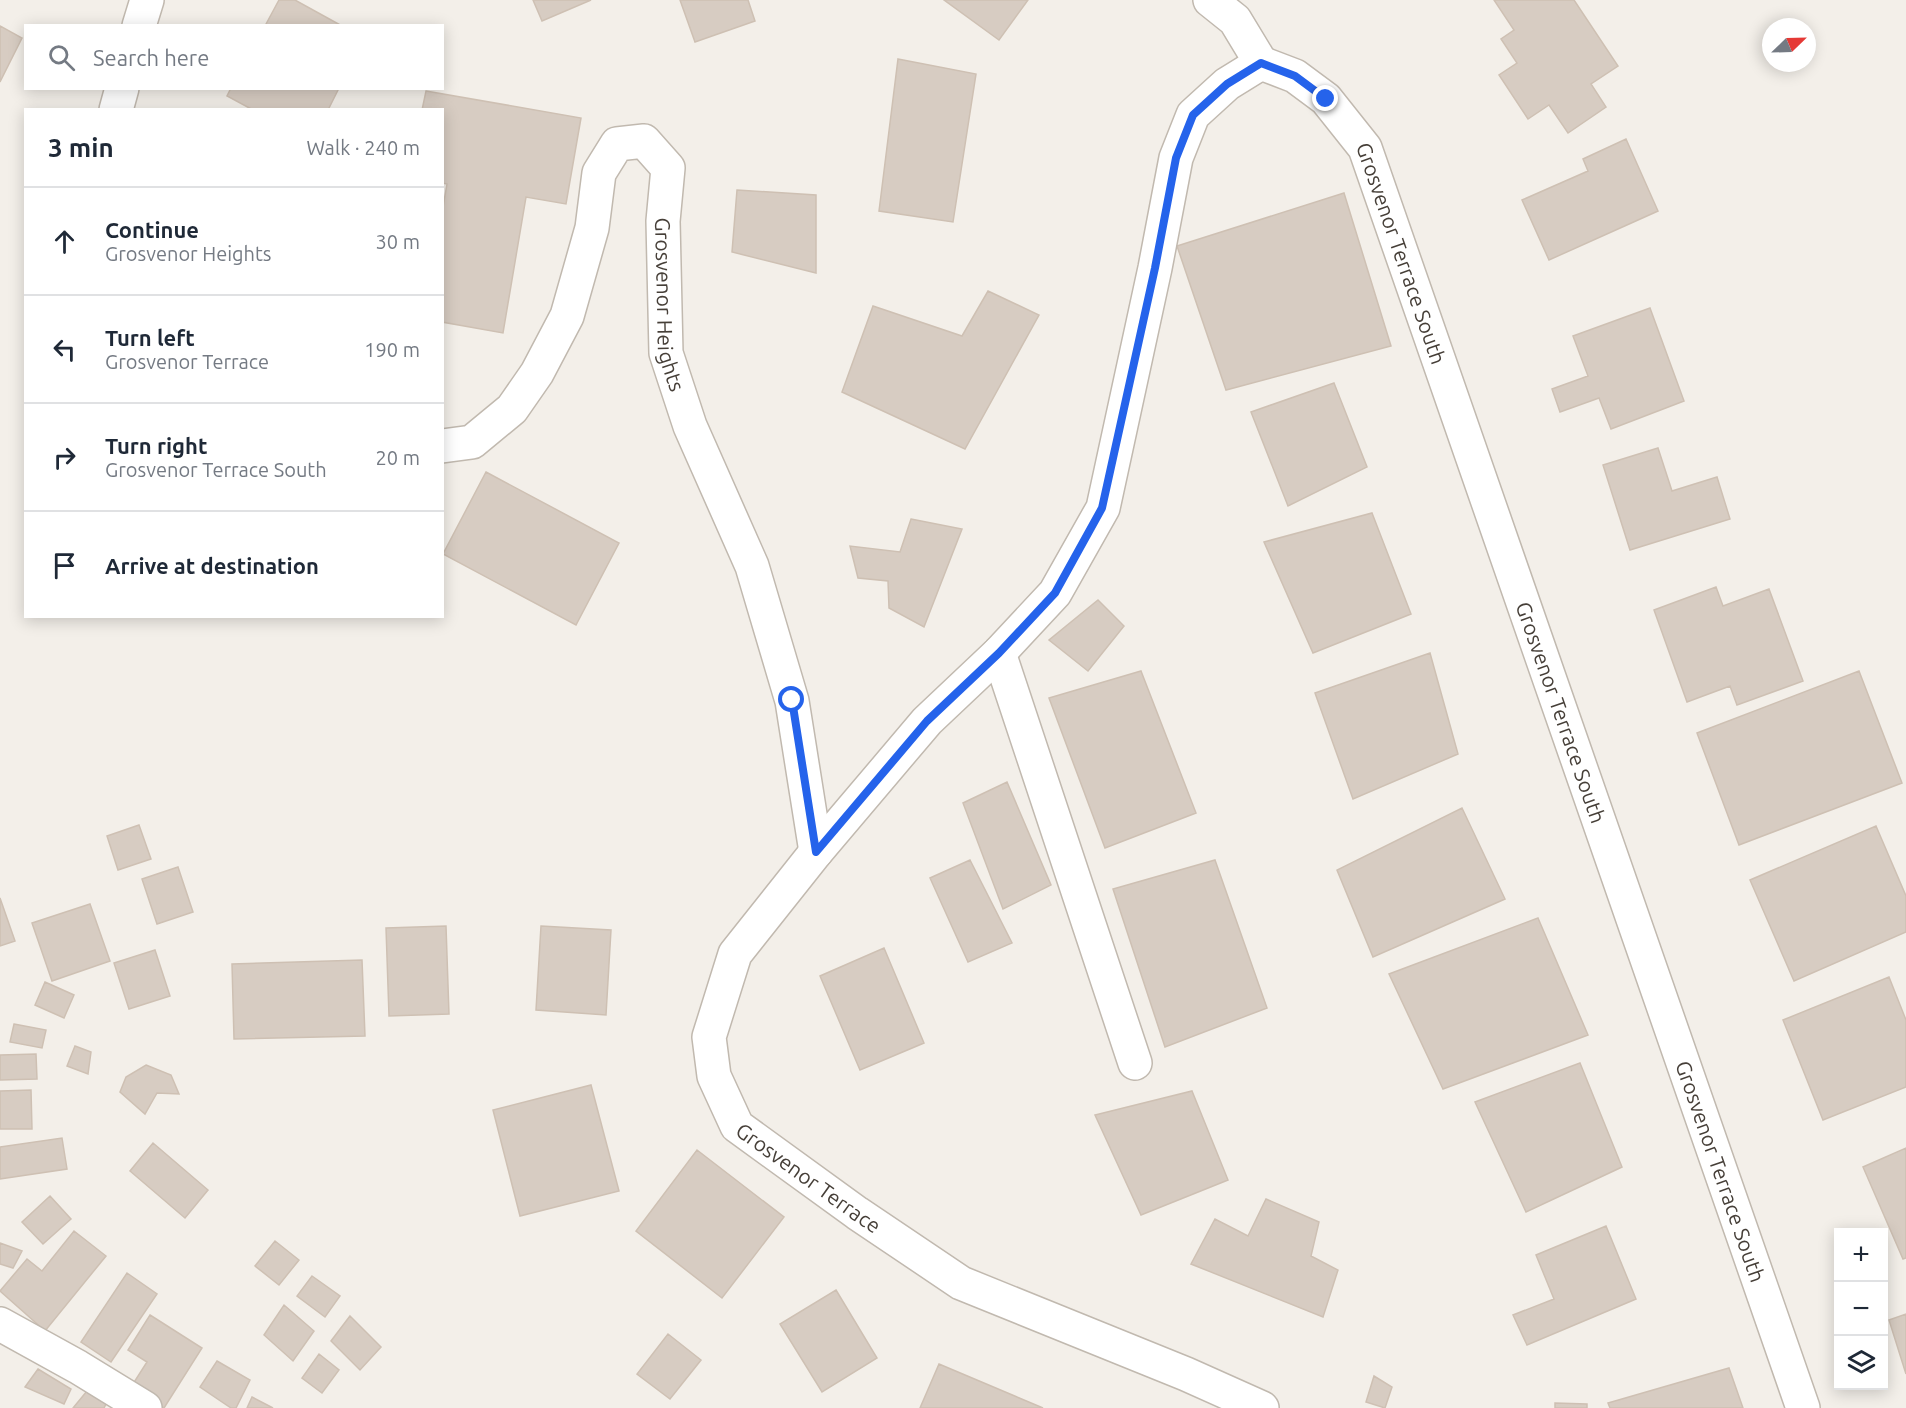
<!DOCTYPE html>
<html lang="en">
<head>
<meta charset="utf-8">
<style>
	:root { --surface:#fff; --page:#f2f2f3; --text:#1f2937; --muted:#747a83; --line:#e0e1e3 }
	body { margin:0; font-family:Ubuntu,sans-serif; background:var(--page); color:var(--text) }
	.controls { position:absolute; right:18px; bottom:18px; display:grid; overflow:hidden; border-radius:0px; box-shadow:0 3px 15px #0003 }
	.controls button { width:54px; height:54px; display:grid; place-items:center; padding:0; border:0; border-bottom:2px solid var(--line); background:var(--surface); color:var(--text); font:30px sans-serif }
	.compass { position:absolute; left:1762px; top:18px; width:54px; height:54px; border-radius:50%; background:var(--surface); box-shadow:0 3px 15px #0003; rotate:67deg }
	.stop { position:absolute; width:18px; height:18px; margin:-14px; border:4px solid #2563eb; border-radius:50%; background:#fff }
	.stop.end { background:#2563eb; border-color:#fff; box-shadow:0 2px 6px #0008 }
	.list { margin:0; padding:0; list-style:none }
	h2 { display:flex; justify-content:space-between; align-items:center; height:78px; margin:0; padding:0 24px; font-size:26px }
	h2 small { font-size:20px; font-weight:400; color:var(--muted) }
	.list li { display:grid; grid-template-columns:39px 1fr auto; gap:18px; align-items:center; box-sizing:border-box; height:108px; padding:0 24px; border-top:2px solid var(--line) }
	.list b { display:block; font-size:22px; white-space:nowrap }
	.list p { margin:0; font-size:20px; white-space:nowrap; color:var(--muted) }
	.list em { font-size:20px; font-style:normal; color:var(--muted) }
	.icon { flex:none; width:33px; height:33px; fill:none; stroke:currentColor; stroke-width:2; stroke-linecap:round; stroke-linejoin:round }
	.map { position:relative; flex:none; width:1906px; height:1408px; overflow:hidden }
	.search { position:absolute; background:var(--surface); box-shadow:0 3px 15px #0003; left:24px; top:24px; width:420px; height:66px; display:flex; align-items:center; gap:15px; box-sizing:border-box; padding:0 21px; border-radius:0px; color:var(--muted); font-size:22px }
	.panel { position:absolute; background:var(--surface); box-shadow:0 3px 15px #0003; left:24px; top:108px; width:420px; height:510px; border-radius:0px }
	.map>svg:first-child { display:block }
	.building { fill:#d7ccc2; stroke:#cec0b3; stroke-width:1.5 }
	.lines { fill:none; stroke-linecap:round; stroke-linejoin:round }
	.minor-casing { stroke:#c1b9af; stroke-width:36 }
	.minor { stroke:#fff; stroke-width:33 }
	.route { stroke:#2563eb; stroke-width:8 }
	.labels { text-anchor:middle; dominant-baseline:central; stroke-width:6; stroke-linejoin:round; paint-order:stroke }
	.street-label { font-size:21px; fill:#463f38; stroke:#fff }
</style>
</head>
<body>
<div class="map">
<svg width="1906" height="1408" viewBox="0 0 1906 1408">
	<rect width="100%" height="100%" fill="#f3efe9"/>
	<path class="building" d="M279 0H295L342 26H265Z
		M533 0H591L542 21Z
		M680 0H748L755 21 695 42Z
		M944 0H1028L999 40Z
		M1494 0H1574L1618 66 1591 84 1606 107 1568 133 1549 105 1528 119 1499 75 1517 63 1501 39 1514 30Z
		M0 26 22 38 0 82Z
		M898 59 976 74 953 222 879 211Z
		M231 88H339L328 110H253L227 96Z
		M426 91 581 118 566 204 526 197 503 333 442 322V213L447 184 442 183V110H422Z
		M1626 139 1658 211 1549 260 1522 200 1588 171 1583 159Z
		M737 190 816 195V273L732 252Z
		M1344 193 1391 346 1226 390 1177 246Z
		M988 291 1039 315 965 449 842 392 873 306 962 336Z
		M1650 308 1684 401 1611 429 1599 398 1560 412 1552 389 1588 376 1573 336Z
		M1334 383 1367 467 1288 506 1251 412Z
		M1658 448 1672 491 1717 477 1730 519 1630 550 1603 465Z
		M486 472 619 543 576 625 443 554Z
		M1372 513 1411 614 1313 653 1264 542Z
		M911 519 962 529 924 627 889 608 888 581 858 578 850 546 900 552Z
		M1716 587 1723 606 1769 589 1803 681 1737 705 1730 686 1687 702 1654 610Z
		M1098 600 1124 626 1088 671 1049 640Z
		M1430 653 1458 754 1353 799 1315 693Z
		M1141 671 1196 813 1105 848 1049 698Z
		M1859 671 1902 783 1739 845 1697 733Z
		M1007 782 1051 885 1003 909 963 803Z
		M1462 808 1505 899 1373 957 1337 870Z
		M139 825 151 859 118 870 107 836Z
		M1876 826 1906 896V932L1794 981 1750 880Z
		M970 860 1012 943 968 962 930 878Z
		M1215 860 1267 1008 1165 1047 1113 889Z
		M178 867 193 912 157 924 142 879Z
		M0 898 15 941 0 946Z
		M90 904 110 961 52 981 32 923Z
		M1538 918 1588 1035 1443 1089 1389 974Z
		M446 926 449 1014 389 1016 386 928Z
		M541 926 611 930 606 1015 536 1010Z
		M884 948 924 1043 860 1070 820 976Z
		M155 950 170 996 129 1009 114 963Z
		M362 960 365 1036 234 1039 232 964Z
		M1889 977 1906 1020V1087L1823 1120 1783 1020Z
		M45 982 74 995 64 1018 35 1005Z
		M14 1024 46 1030 42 1048 10 1042Z
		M75 1046 91 1052 88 1074 67 1066Z
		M36 1054 37 1079 0 1080V1055Z
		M1580 1063 1622 1167 1526 1212 1475 1102Z
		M146 1065 171 1075 179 1094 157 1093 145 1114 120 1092 126 1077Z
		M591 1085 619 1191 520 1216 493 1110Z
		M31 1090 32 1129H0V1091Z
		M1192 1091 1228 1180 1141 1215 1095 1115Z
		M62 1138 67 1169 0 1179V1147Z
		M153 1143 208 1190 185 1218 130 1171Z
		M1906 1148V1258L1903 1259 1863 1167Z
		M697 1150 784 1217 722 1298 636 1231Z
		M50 1196 71 1219 43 1244 22 1222Z
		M1266 1199 1319 1222 1311 1256 1338 1270 1323 1317 1191 1264 1215 1219 1248 1236Z
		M1606 1226 1636 1299 1527 1345 1513 1315 1554 1299 1536 1255Z
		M74 1231 106 1256 45 1331 0 1291 27 1259 42 1271Z
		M275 1241 299 1260 279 1285 255 1266Z
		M0 1243 22 1251 13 1268 0 1264Z
		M127 1273 157 1294 111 1362 81 1342Z
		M312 1276 340 1296 325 1317 297 1296Z
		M836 1290 877 1358 822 1392 780 1324Z
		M284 1305 314 1331 293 1361 264 1335Z
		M1906 1314V1374L1889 1320Z
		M150 1315 202 1348 164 1408 131 1387 147 1362 128 1350Z
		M350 1316 381 1347 360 1370 331 1341Z
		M668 1334 701 1360 670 1399 637 1374Z
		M319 1354 339 1370 322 1393 302 1378Z
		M217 1361 250 1380 236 1408H231L200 1387Z
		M939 1364 1043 1408H920Z
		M1729 1368 1743 1408H1610L1608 1403Z
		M38 1369 71 1389 64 1404 25 1387Z
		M1374 1376 1392 1387 1385 1408 1366 1402Z
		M87 1391 106 1404 104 1408H73Z
		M252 1397 273 1408H247Z
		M1555 1403 1587 1404V1408H1555Z"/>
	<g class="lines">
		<defs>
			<g id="minor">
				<path d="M1210 0 1235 20 1261 63"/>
				<path d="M139 26 147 0"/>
				<path id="s1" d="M1261 63 1227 84 1193 115 1176 158 1155 268 1103 508 1055 593 999 653 927 721 816 852 735 954 709 1037 714 1076 737 1126 857 1213 961 1283 1186 1374 1262 1408"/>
				<path id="s2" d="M1261 63 1295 76 1326 99 1365 148 1803 1408"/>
				<path d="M116 110 122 88"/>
				<path id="s3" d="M442 446 472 442 512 409 537 373 567 316 592 228 599 173 617 144 644 141 668 168 663 221 666 353 690 426 752 566 792 701 816 852"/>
				<path d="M999 653 1135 1063"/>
				<path d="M0 1324 78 1367 145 1408"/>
			</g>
		</defs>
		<use href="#minor" class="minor-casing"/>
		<use href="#minor" class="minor"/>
	</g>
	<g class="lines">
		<path class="route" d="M792 700 816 852 927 721 999 653 1055 593 1102 508 1155 268 1176 158 1193 115 1227 84 1261 63 1295 76 1326 99"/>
	</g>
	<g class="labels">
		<g class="street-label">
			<text stroke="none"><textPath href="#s2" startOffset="249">Grosvenor Terrace South</textPath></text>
			<text stroke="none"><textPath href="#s3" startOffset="572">Grosvenor Heights</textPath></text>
			<text stroke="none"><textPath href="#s2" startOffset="735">Grosvenor Terrace South</textPath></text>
			<text stroke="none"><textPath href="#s2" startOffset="1221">Grosvenor Terrace South</textPath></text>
			<text stroke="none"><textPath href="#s1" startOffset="1340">Grosvenor Terrace</textPath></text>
		</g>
	</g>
</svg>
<div class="controls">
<button>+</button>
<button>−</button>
<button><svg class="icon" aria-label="layers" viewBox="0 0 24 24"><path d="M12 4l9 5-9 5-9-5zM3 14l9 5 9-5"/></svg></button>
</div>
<svg class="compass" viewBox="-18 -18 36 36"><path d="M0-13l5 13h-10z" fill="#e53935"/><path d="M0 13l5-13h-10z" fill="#747a83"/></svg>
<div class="stop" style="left:792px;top:700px"></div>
<div class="stop end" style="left:1326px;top:99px"></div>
<div class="search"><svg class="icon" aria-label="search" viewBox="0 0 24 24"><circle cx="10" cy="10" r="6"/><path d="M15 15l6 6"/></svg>Search here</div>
<section class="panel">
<h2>3 min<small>Walk · 240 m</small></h2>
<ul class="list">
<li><svg class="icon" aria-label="ahead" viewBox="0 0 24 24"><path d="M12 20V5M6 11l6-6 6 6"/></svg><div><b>Continue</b><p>Grosvenor Heights</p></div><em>30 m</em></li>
<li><svg class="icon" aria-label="left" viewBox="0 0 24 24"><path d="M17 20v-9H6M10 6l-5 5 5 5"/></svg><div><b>Turn left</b><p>Grosvenor Terrace</p></div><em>190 m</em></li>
<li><svg class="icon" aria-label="right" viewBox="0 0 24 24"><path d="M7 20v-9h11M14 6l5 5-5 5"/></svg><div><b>Turn right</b><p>Grosvenor Terrace South</p></div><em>20 m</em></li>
<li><svg class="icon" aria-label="arrive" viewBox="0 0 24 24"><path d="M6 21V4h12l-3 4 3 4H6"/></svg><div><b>Arrive at destination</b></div></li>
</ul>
</section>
</div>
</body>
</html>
